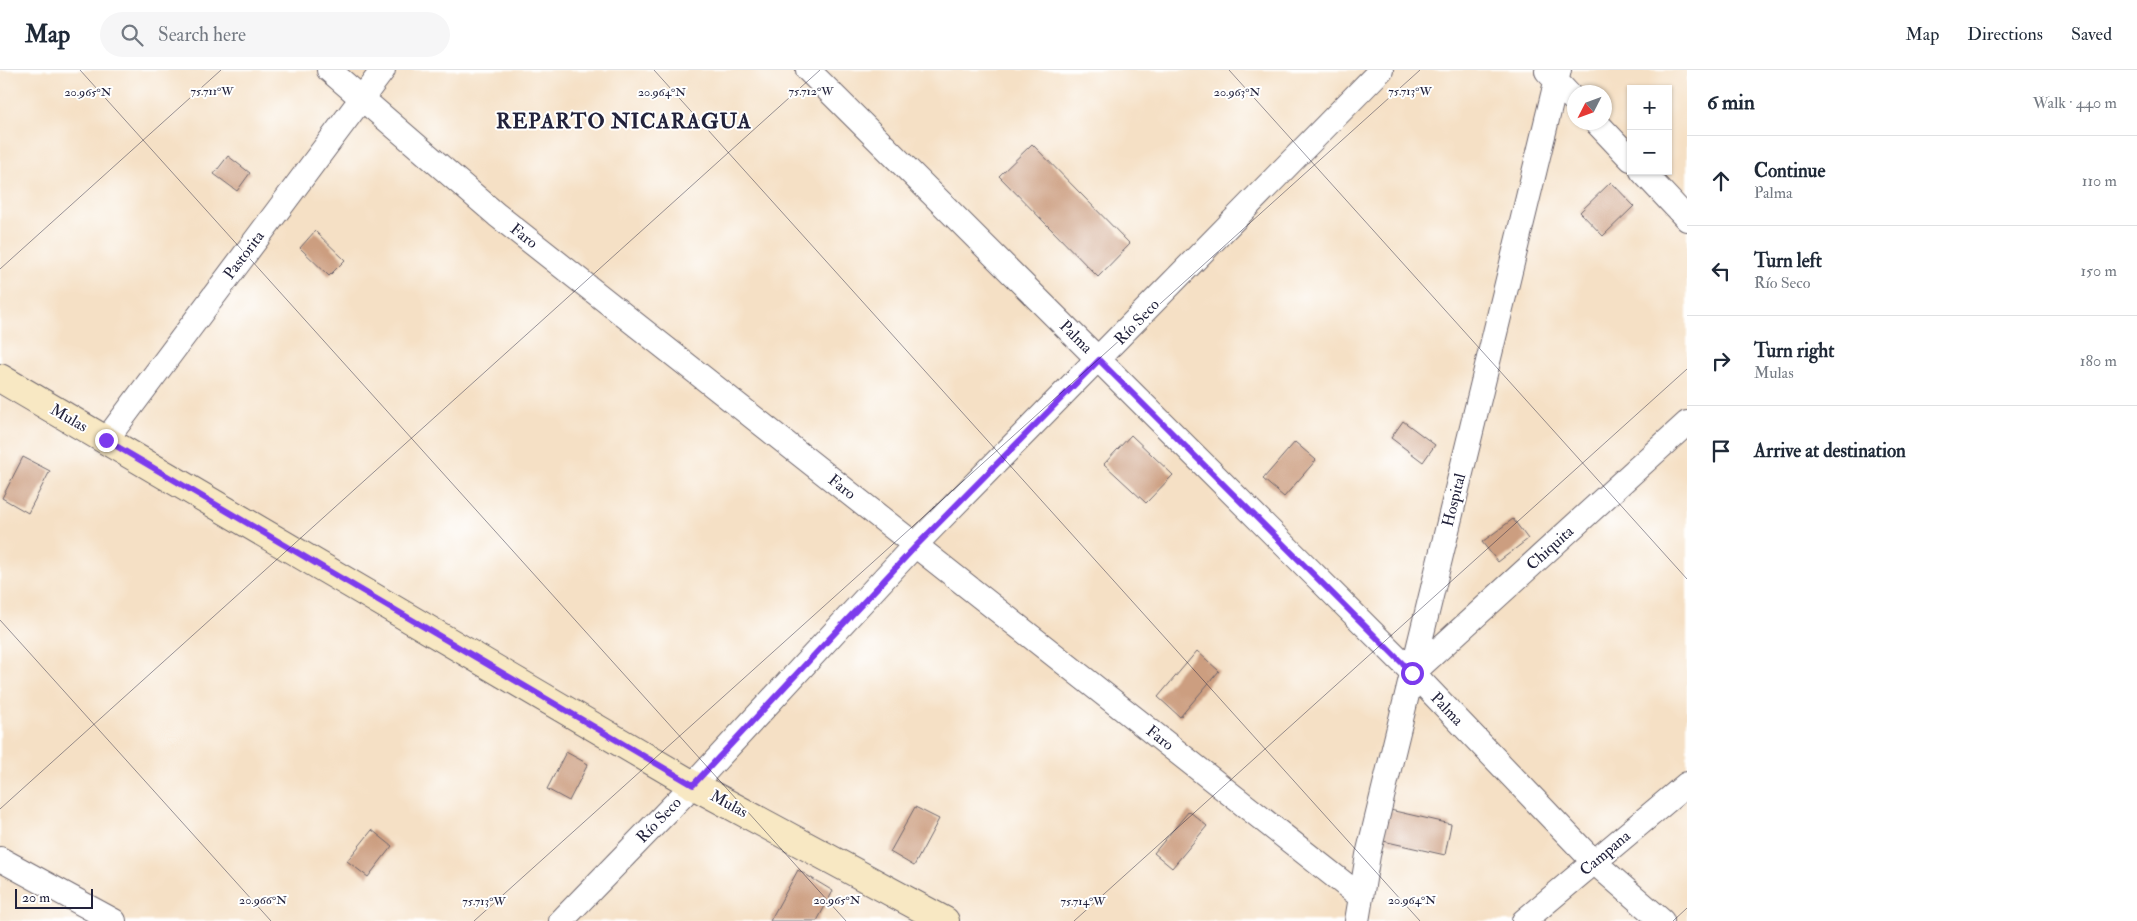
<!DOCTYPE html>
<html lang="en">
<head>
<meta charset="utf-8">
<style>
	:root { --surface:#fff; --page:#f6f6f7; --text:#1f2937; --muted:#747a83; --line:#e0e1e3 }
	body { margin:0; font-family:"IM FELL Double Pica",serif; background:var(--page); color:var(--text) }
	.controls { position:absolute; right:15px; top:15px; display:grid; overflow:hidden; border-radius:0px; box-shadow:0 1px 4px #0004 }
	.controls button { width:45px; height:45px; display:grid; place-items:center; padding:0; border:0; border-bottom:1px solid var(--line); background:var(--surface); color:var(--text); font:25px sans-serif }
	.compass { position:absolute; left:1567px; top:15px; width:45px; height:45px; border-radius:50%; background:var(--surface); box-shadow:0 1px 4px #0004; rotate:228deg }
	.scale { position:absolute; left:15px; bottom:12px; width:78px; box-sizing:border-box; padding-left:5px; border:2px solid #22223b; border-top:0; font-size:14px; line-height:18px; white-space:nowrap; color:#22223b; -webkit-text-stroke:4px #fff; paint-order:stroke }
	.stop { position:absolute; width:15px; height:15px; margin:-11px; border:4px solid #7c3aed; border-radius:50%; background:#fff }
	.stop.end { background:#7c3aed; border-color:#fff; box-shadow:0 1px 5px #0008 }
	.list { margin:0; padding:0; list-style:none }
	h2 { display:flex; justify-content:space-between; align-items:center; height:65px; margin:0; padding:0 20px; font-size:21px }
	h2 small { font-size:16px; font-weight:400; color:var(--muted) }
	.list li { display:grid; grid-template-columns:32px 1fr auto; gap:15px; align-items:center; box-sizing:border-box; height:90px; padding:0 20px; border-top:1px solid var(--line) }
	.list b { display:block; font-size:19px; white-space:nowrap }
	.list p { margin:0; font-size:16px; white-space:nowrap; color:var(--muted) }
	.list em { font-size:16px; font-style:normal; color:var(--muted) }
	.icon { flex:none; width:28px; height:28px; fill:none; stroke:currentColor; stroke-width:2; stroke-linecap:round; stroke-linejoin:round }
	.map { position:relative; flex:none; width:1687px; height:851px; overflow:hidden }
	header { display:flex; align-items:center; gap:30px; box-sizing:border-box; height:70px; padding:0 25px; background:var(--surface); border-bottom:1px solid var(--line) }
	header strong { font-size:24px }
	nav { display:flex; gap:28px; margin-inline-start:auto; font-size:18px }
	.search { width:350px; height:45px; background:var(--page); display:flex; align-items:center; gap:12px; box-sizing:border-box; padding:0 18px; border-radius:28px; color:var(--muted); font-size:19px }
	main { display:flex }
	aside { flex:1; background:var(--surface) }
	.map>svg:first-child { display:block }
	.building { fill:#cc9e80 }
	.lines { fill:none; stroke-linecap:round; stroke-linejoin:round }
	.street-casing { stroke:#6c646b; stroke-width:26 }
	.secondary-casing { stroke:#6c646b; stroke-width:30 }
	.street { stroke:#fff; stroke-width:24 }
	.secondary { stroke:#f8e8c3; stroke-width:28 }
	.route { stroke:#7c3aed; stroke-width:6 }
	.ticks { fill:none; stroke:#22223b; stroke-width:1; stroke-opacity:0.45 }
	.labels { text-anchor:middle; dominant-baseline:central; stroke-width:4; stroke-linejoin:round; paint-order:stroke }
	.street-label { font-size:16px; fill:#22223b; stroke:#fff }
	.district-label { font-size:21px; font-weight:bold; letter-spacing:1px; fill:#22223b; stroke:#fff }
	.ticks-label { font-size:12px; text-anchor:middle; fill:#22223b; stroke:#fff; stroke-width:4; stroke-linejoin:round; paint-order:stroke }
</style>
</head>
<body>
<header>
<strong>Map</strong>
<div class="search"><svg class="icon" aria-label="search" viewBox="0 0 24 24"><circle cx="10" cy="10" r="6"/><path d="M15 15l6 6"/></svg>Search here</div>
<nav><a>Map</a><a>Directions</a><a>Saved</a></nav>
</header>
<main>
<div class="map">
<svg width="1687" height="851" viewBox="0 0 1687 851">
	<rect width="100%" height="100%" fill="#fff"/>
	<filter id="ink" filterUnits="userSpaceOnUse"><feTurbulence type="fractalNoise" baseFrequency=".02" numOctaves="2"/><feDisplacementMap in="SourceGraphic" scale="10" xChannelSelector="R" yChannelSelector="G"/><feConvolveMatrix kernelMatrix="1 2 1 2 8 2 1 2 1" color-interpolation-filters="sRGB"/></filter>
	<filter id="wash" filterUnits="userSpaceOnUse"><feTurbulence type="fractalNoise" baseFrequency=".0096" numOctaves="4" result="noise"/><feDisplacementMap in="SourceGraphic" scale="20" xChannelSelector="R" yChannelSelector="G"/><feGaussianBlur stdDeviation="1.12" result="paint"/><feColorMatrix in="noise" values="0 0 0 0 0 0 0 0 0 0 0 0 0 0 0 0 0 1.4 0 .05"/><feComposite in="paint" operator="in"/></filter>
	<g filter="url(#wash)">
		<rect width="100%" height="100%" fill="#f5e0c5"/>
		<g id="blocks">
			<path class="building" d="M1032 74 1130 174 1098 207 999 106Z
				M228 86 250 103 237 121 214 104Z
				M1611 112 1634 136 1603 166 1580 142Z
				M315 161 345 190 329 206 300 178Z
				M1403 351 1435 375 1423 392 1391 368Z
				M1131 365 1173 405 1146 433 1104 394Z
				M1295 372 1316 390 1284 427 1263 409Z
				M23 387 50 401 28 443 2 428Z
				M1513 449 1528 469 1498 492 1482 472Z
				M1197 581 1219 601 1180 647 1158 627Z
				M566 682 588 694 569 731 547 719Z
				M915 737 939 749 914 796 890 782Z
				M1390 740 1451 754 1445 785 1383 771Z
				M1189 741 1207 756 1172 798 1154 783Z
				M372 760 392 776 368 807 347 791Z
				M798 800 833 821 817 851H770Z"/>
		</g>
	</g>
	<g filter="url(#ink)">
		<use href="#blocks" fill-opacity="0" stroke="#6c646b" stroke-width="1"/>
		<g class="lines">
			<defs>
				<path id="street" d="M329 0 497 145 1361 827
					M808 0 1413 603 1594 792 1662 851
					M1547 1 1574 30
					M1596 52 1631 89
					M1642 101 1687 149
					M106 370 383 0
					M1413 603 1687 353
					M0 789 114 851
					M561 851 693 715 915 475 1381 0
					M1357 851 1368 785 1559 0
					M1524 851 1687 714"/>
				<path id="secondary" d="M0 308 693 715 945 851"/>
			</defs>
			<use href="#street" class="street-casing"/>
			<use href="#secondary" class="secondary-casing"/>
			<use href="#street" class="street"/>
			<use href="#secondary" class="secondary"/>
		</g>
	</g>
	<g class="lines" filter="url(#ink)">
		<path class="route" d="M106 370 693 715 916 476 1099 290 1412 603"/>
	</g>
	<path class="ticks" d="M80 0 846 851M654 0 1420 851M1229 0 1687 509M0 199 221 0M0 550 271 851M0 739 820 0M474 851 1420 0M1074 851 1687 299M1673 851 1687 838"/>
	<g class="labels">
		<g class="street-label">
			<text transform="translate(524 166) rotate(38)">Faro</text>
			<text transform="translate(244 185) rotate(-53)">Pastorita</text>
			<text transform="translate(1137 252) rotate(-46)">Río Seco</text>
			<text transform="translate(1076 267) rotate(45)">Palma</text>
			<text transform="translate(69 348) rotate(30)">Mulas</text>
			<text transform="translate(842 417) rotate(38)">Faro</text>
			<text transform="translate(1454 430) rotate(-76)">Hospital</text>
			<text transform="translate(1550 478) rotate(-42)">Chiquita</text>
			<text transform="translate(1447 639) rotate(46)">Palma</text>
			<text transform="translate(1160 668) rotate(38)">Faro</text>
			<text transform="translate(729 734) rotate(28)">Mulas</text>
			<text transform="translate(659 750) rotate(-46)">Río Seco</text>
			<text transform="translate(1605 783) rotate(-40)">Campana</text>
		</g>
		<g class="district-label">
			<text x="624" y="51">REPARTO NICARAGUA</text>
		</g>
	</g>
	<g class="ticks-label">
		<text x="212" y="25">75.711°W</text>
		<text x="811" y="25">75.712°W</text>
		<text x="1410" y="25">75.713°W</text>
		<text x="88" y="26">20.965°N</text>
		<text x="662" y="26">20.964°N</text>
		<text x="1237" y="26">20.963°N</text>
		<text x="263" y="834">20.966°N</text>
		<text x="837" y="834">20.965°N</text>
		<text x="1412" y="834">20.964°N</text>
		<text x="484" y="835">75.713°W</text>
		<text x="1083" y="835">75.714°W</text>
	</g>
</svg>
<div class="controls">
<button>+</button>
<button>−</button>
</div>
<svg class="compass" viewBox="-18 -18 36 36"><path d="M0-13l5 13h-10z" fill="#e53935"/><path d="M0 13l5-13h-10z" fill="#747a83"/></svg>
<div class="scale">20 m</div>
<div class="stop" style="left:1412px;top:603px"></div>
<div class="stop end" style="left:106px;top:370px"></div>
</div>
<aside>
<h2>6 min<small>Walk · 440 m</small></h2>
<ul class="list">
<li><svg class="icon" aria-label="ahead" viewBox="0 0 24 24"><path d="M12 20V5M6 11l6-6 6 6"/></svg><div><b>Continue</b><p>Palma</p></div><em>110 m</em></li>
<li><svg class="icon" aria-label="left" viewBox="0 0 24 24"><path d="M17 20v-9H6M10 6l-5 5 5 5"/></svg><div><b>Turn left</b><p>Río Seco</p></div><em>150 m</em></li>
<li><svg class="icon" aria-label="right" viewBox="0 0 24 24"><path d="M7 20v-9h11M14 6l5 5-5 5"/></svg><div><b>Turn right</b><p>Mulas</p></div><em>180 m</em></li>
<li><svg class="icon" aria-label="arrive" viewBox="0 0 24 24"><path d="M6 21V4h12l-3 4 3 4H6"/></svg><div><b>Arrive at destination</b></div></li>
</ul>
</aside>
</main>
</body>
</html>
